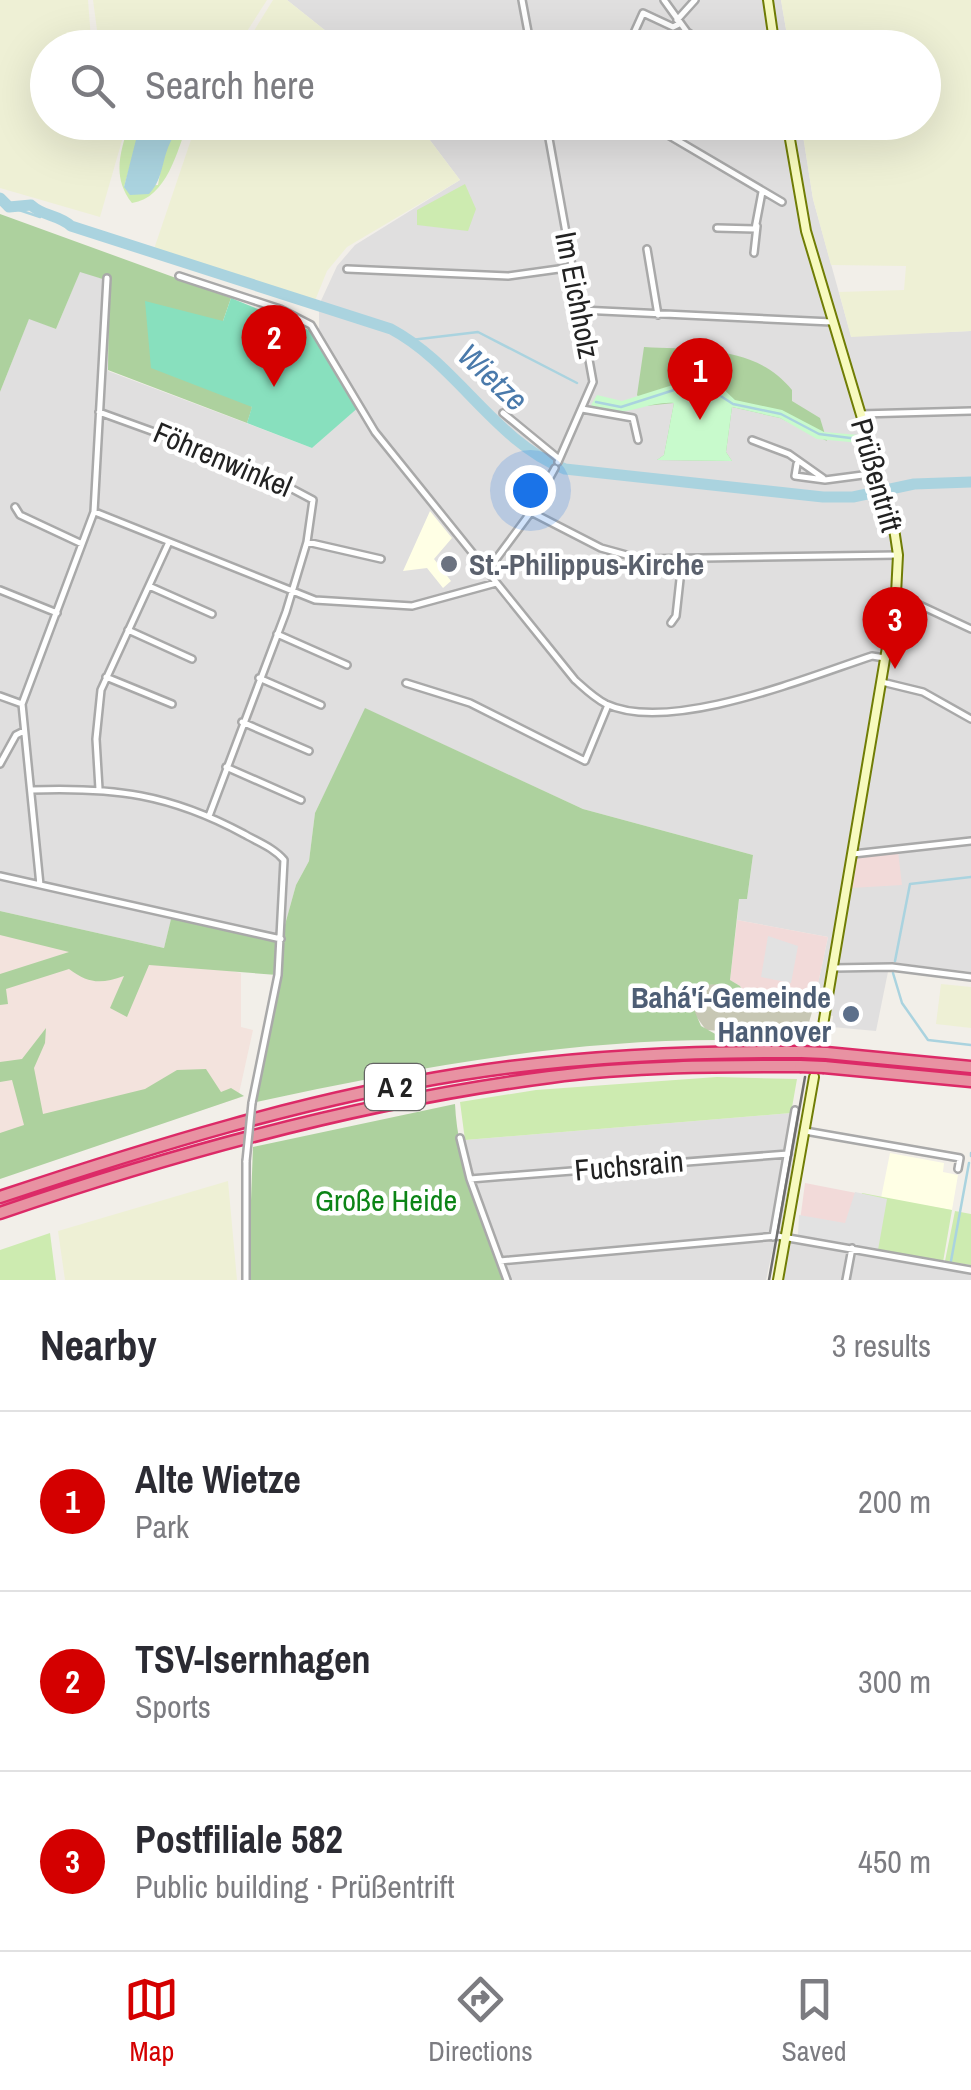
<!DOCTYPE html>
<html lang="en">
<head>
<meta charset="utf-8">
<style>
	:root { --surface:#fff; --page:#f2f2f3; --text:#2b2b33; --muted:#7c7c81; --line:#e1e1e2; --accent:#d40000 }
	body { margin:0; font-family:"Archivo Narrow",sans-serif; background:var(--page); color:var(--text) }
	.you { position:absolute; left:530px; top:490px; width:35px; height:35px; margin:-25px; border:8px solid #fff; border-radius:50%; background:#1a73e8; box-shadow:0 0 0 15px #1a73e833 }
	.badge { display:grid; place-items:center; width:65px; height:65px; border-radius:50%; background:var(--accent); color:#fff; font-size:32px; font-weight:700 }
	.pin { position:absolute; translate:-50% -82px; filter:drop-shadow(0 2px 5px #0008) }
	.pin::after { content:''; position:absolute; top:52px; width:35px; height:30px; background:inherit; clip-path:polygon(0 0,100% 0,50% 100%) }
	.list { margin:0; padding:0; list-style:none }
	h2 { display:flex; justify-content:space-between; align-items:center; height:130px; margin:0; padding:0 40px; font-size:42px }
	h2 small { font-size:32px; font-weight:400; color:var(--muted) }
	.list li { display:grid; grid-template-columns:65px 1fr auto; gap:30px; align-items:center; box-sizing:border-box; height:180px; padding:0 40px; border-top:2px solid var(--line) }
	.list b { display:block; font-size:38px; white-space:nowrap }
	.list p { margin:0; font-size:32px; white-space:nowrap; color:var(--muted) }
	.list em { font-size:32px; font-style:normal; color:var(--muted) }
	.icon { flex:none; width:55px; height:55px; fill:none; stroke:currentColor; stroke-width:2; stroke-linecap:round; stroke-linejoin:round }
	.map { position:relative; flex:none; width:971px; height:1280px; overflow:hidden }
	.search { position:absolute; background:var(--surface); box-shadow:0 10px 40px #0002; left:30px; right:30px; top:30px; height:110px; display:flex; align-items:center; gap:25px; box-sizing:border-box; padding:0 35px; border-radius:55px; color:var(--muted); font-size:38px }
	.sheet { height:670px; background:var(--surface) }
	nav { display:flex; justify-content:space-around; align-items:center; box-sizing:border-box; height:140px; border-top:2px solid var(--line); background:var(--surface); font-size:28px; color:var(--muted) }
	nav a { display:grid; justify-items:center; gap:5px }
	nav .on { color:var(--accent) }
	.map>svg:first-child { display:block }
	.residential { fill:#e0dfdf }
	.commercial { fill:#f2dad9 }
	.education { fill:#ffffe5 }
	.military { fill:#f3e3dd }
	.construction { fill:#c7c7b4 }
	.farmland { fill:#eef0d5 }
	.grass { fill:#cdebb0 }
	.forest { fill:#add19e }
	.park { fill:#c8facc }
	.pitch { fill:#88e0be }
	.parking { fill:#e2e2e2 }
	.water { fill:#aad3df }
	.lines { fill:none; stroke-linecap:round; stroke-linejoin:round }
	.stream { stroke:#aad3df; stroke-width:2.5 }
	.river { stroke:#aad3df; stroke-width:11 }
	.street-casing { stroke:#a9a9a9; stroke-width:10 }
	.secondary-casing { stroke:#707d05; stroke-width:12 }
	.highway-casing { stroke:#dc2a67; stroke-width:15 }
	.street { stroke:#fff; stroke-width:5 }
	.secondary { stroke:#f7fabf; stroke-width:8 }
	.highway { stroke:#e892a2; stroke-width:10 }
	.tram { stroke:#707070; stroke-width:2.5 }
	.street-bridge-casing { stroke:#a9a9a9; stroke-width:10; stroke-linecap:butt }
	.highway-bridge-casing { stroke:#dc2a67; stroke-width:15; stroke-linecap:butt }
	.street-bridge { stroke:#fff; stroke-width:5 }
	.highway-bridge { stroke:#e892a2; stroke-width:10 }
	.worship-dot { fill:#6b7280; stroke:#fff; stroke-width:4 }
	.service-dot { fill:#5c6f8a; stroke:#fff; stroke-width:4 }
	.labels { text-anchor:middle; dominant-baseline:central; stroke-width:9; stroke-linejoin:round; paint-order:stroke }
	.shield { fill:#fff; stroke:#646464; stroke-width:2.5 }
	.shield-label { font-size:28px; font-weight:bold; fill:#222 }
	.street-label { font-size:30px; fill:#222; stroke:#fff }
	.worship-label { font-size:30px; font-weight:bold; fill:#5b616d; stroke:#fff; text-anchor:start }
	.service-label { font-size:30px; font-weight:bold; fill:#4e5e75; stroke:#fff; text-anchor:end }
	.park-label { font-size:30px; fill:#0c8416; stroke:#fff }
	.water-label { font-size:32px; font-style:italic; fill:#4a7aab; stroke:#fff }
</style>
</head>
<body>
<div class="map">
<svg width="971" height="1280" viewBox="0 0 971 1280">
	<rect width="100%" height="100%" fill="#f2efe9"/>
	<path class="residential" d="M287 0H781L789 47H346Z
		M417 123H801L813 199 851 336 971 331V972L890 962 876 1031 832 1027 833 1016 812 1012 828 937 737 920 739 898 747 899 753 855 583 809 366 709 315 813 309 861 296 885 281 939 172 916 164 948 0 911V392L29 318 56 329 80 271 109 281 108 371 312 448 359 406 319 333V305L337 266 355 245 460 180Z
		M791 1113 805 1131 787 1237 971 1270V1280H778L786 1237 775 1239 766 1280H507L470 1179 465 1140Z"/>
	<path class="commercial" d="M898 851 902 885 851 888 856 855Z
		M737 920 828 937 812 1012 747 999 740 986 730 980Z
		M805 1183 887 1199 878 1250 798 1236Z"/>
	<path class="education" d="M430 511 452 538 434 559 451 581 443 588 427 568 403 571Z
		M890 1153 944 1163 943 1172 958 1175 952 1210 881 1198Z"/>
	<path class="military" d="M0 922 241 973V1027L253 1030 238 1098 0 1177Z"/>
	<path class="construction" d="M717 983 747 999 812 1012 805 1036 706 1030 693 1012V999L701 987Z"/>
	<path class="farmland" d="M0 0H88L91 39 98 47 48 48V122L127 123 100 217 0 188Z
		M93 0H267L237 47 144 48 99 45Z
		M273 0H287L346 47H244Z
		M781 0H971V331L851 337 839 292 904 290 906 266 831 265 813 199 801 123 924 122V48L789 47Z
		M197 122 417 123 460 180 347 247 327 271 314 303 153 252Z
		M941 984 971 987V1028L936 1024Z
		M228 1181 237 1280H65L58 1231Z"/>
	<path class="grass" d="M129 123H142L124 187 158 185 165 145 188 123C177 151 167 198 132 203 111 176 121 152 129 123Z
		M465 184 476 209 468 231 417 225V210Z
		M717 1077 797 1079 791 1113 465 1140 460 1102 536 1090Z
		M862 1193 952 1210 943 1262 846 1244Z
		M955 1211 971 1214V1265L945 1261Z
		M50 1233 56 1280H0V1250Z"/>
	<path class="forest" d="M0 214 231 298 223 321 252 408 247 423 108 370 109 281 80 272 56 329 29 319 0 392Z
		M644 347C697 350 756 345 792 390V401L820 418 827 441 780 418 732 407 726 452 732 461 657 460 664 455 674 403 645 406 637 395Z
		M365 708 583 809 753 855 747 899H739L730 980 740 986 747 999C731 987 721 980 701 987L692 1005 701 1026 726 1040C566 1039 407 1069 252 1103L277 975 149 965 127 1017 110 1008 124 976C101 984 89 984 69 969L6 989 8 1004 0 1005V974L69 952 0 935V911L164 948 172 915 281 939 296 885 309 861 315 813Z
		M46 1028 45 1043 34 1068 43 1114 145 1089 177 1070 206 1069 221 1092 231 1088 244 1096 0 1179V1133L24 1125 12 1080 0 1082V1062L22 1059Z
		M455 1104C458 1168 486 1224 507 1280H248L253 1147Z"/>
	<path class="park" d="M698 377 719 385 735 400 782 410 824 432 859 435 861 443 817 439 780 418 732 407 726 452 732 461 657 460 664 455 674 403C642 401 622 423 591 405L597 395 622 401Z"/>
	<path class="pitch" d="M231 298 316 333 360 406 312 448 247 423 252 407 151 368 145 301 223 321Z"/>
	<path class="parking" d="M768 936 798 946 791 983 761 977Z
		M855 1192 887 1199 878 1250 798 1236 799 1215 845 1223Z"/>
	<path class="water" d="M184 123C158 149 168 175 149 194L130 195 124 187 140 124Z"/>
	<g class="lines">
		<path class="stream" d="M16 209 40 217
			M411 340 478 332 577 383
			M596 402 621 407 699 382 733 404 781 414 819 434 858 439
			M895 961 910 884 971 877
			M893 973 902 1003 928 1040 971 1045
			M971 1156V1153
			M951 1261 969 1163"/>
		<path class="river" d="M0 198 9 207 31 205C44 217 57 214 71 226L391 329C457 364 495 442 565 469L823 497H853L914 484 971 482"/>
		<defs>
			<path id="street" d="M522 0 531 48
				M664 0 687 32 711 48
				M677 20 695 0
				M629 44 643 13 673 27 679 24
				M546 122 593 382 558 462
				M646 122 782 202
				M717 228 755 229 762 192
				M647 249 658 315
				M754 253 757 226
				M347 269 508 276 573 267
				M179 276 280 309 311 325 375 432 575 680C584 688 594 698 606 704 670 734 808 677 872 656L885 658
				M581 310 832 322
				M582 409 633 418 638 440
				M99 412 251 467 313 500 307 542 286 612 209 816
				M503 413 559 459
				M860 414 971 411
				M752 440 789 454 823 478
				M797 464 795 476 825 480 878 473
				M15 507 20 515 82 544
				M95 512 315 600 412 606 496 583
				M531 512 601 548 641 559 898 555
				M307 542 381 559
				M488 570 531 512 555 468
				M149 586 212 614
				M0 590 57 613
				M896 594 971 629
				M671 623 676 616 682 561
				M128 630 192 659
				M277 634 347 665
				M106 677 172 704
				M259 678 321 705
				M882 682 923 692 971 719
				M406 683 470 703 585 761 608 705
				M0 696 22 704
				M242 722 309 751
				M0 764 16 735 24 731
				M226 767 301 800
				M99 789 96 739 101 690 169 542
				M31 790C114 787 170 794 244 834 258 842 274 848 284 860L278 975 252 1103
				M853 854 971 841
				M0 876 281 939
				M40 885 22 704 94 512 107 278
				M833 968 892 967 971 977
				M805 1131 960 1158 958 1169
				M460 1138 470 1179 507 1280
				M246 1161V1280
				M470 1179 788 1154
				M773 1237 795 1110
				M500 1261 777 1236 971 1270
				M846 1280 852 1248"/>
			<path id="secondary" d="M768 0 775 48
				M787 122 806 231 893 522 898 555 896 594 820 1043
				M778 1280 814 1077"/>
			<path id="highway" d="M826 1053 971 1067
				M824 1067 971 1081
				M0 1197C150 1147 305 1099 462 1074 575 1056 688 1051 802 1052
				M0 1213C178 1152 363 1101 550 1077 633 1066 717 1066 800 1066"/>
		</defs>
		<use href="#street" class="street-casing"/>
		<use href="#secondary" class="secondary-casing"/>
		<use href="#highway" class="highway-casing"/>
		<use href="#street" class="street"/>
		<use href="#secondary" class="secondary"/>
		<use href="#highway" class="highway"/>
		<path class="tram" d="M769 1280 805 1077"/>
		<defs>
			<path id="street-bridge" d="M246 1161 252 1103"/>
			<path id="highway-bridge" d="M802 1052 826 1053
				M800 1066 824 1067"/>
		</defs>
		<use href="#street-bridge" class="street-bridge-casing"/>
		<use href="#highway-bridge" class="highway-bridge-casing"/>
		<use href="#street-bridge" class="street-bridge"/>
		<use href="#highway-bridge" class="highway-bridge"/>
	</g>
	<circle class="worship-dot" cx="449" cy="564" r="10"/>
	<circle class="service-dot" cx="851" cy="1014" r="10"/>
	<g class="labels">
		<rect class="shield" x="365" y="1064" width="60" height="46" rx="8"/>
		<g class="shield-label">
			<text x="395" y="1087">A 2</text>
		</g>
		<g class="street-label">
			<text transform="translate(578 295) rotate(79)">Im Eichholz</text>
			<text transform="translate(223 459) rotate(23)">Föhrenwinkel</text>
			<text transform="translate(877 475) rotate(74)">Prüßentrift</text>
			<text transform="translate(629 1165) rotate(-5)">Fuchsrain</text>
		</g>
		<g class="worship-label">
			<text x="469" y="564">St.-Philippus-Kirche</text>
		</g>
		<g class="service-label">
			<text x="831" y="997">Bahá'í-Gemeinde<tspan x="831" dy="34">Hannover</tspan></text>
		</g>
		<g class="park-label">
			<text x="386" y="1200">Große Heide</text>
		</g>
		<g class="water-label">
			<text transform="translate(493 377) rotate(43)">Wietze</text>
		</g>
	</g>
</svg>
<div class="you"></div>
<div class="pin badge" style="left:700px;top:420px">1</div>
<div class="pin badge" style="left:274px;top:387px">2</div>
<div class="pin badge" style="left:895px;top:669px">3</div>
<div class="search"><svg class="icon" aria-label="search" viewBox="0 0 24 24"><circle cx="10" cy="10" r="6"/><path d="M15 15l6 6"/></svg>Search here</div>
</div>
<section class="sheet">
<h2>Nearby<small>3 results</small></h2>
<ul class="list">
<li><span class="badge">1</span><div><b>Alte Wietze</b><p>Park</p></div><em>200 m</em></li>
<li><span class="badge">2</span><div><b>TSV-Isernhagen</b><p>Sports</p></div><em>300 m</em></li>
<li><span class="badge">3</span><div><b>Postfiliale 582</b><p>Public building · Prüßentrift</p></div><em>450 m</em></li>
</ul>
</section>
<nav>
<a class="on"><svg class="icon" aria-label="map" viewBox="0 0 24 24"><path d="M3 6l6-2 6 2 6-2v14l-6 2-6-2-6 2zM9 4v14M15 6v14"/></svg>Map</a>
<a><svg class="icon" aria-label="directions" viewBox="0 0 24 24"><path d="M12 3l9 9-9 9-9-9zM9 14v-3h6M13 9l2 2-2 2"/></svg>Directions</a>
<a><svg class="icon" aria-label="saved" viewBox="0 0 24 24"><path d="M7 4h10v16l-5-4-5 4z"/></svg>Saved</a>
</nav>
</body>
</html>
